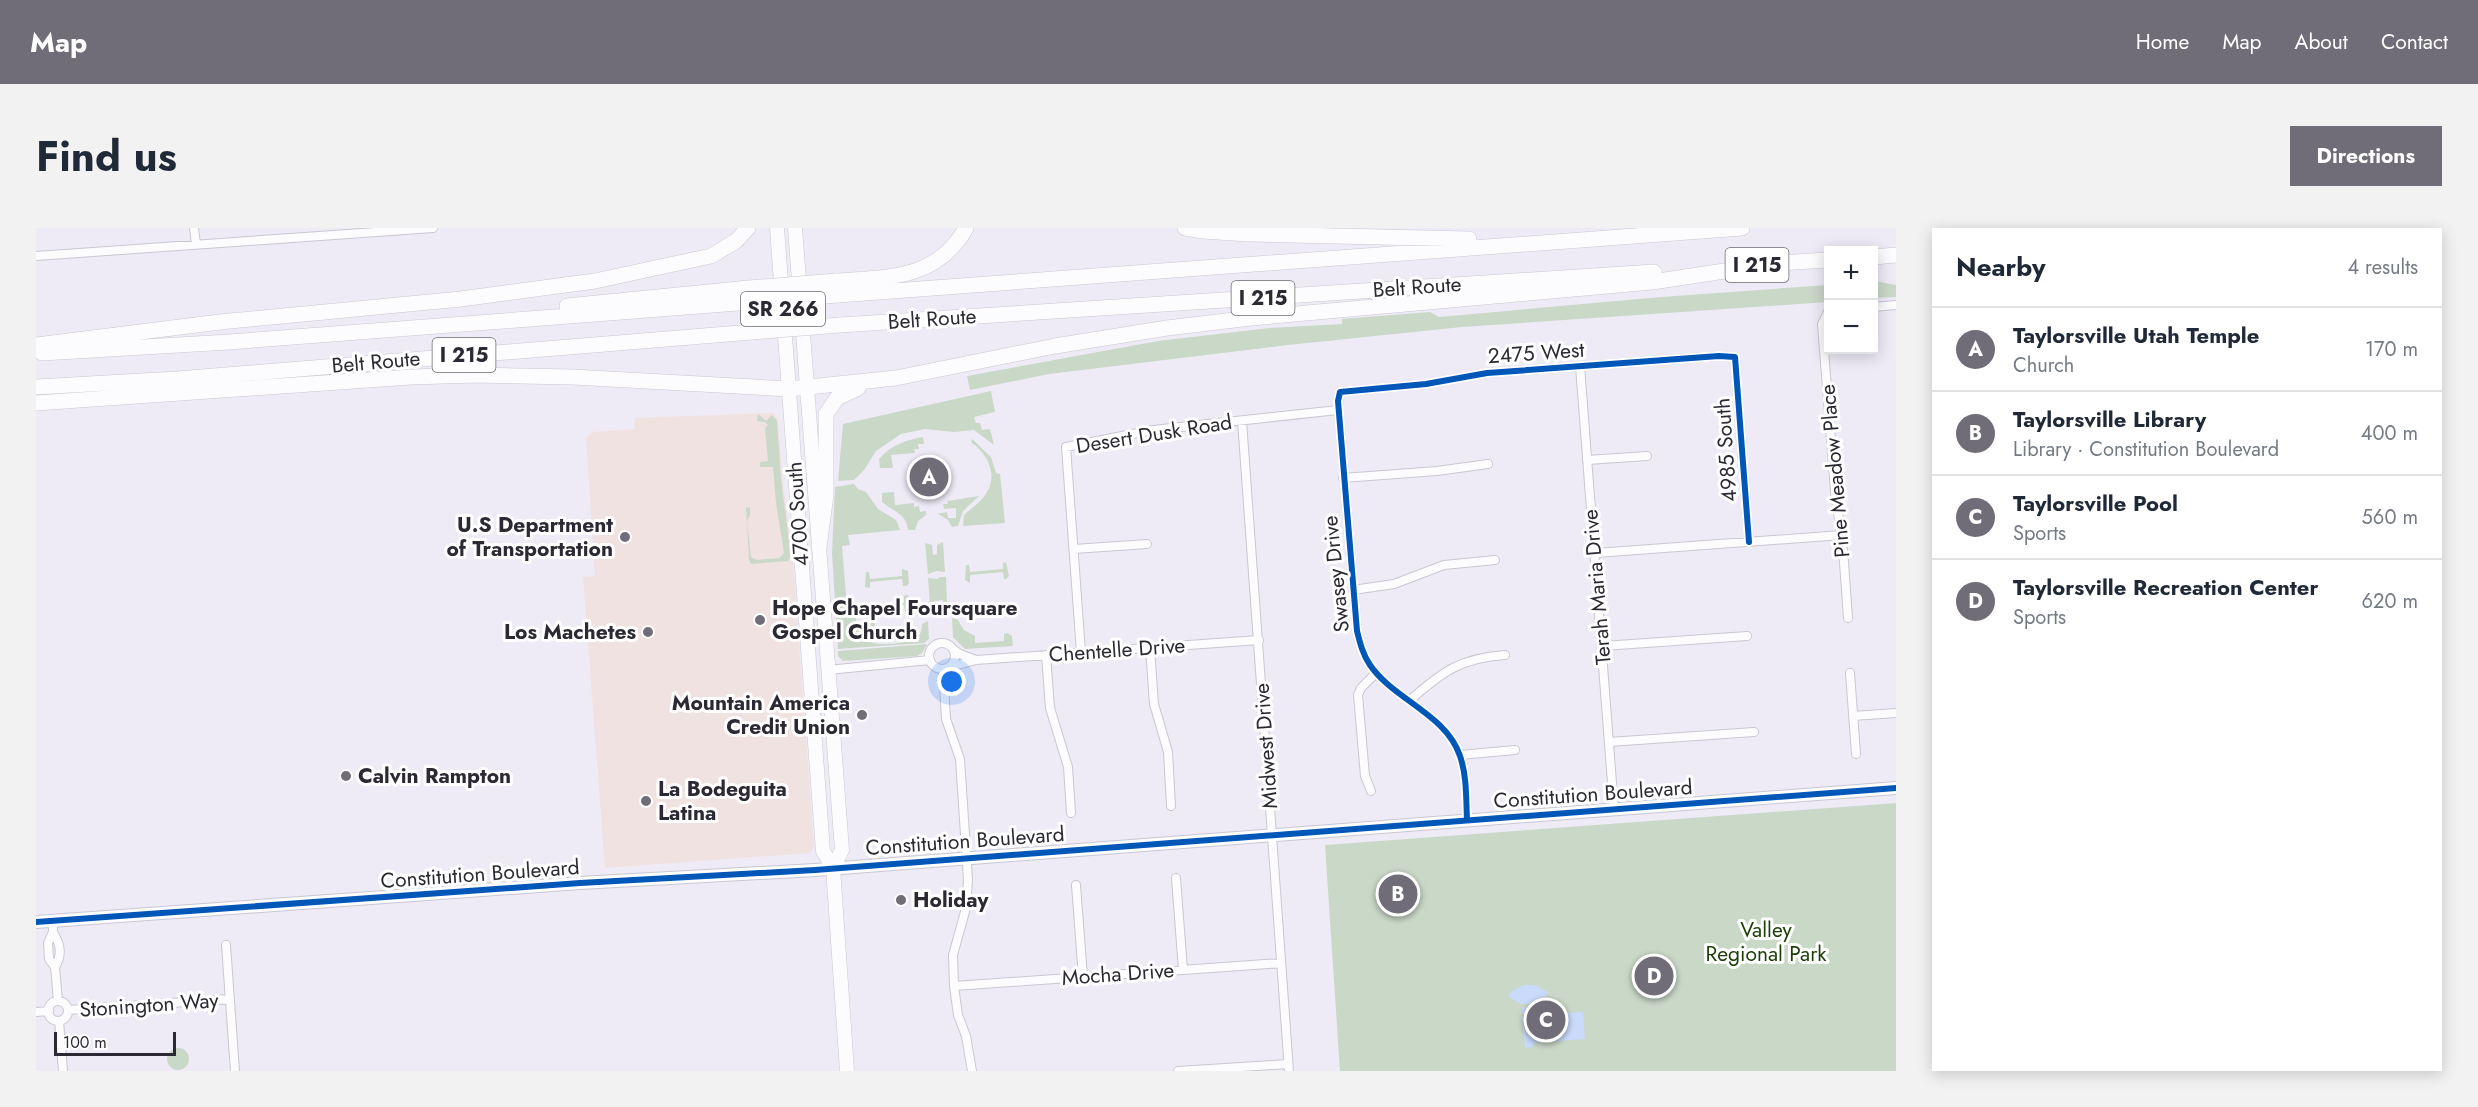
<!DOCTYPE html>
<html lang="en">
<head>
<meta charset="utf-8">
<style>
	:root { --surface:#fff; --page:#f2f2f3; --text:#1f2937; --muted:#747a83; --line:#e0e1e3; --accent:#706d78 }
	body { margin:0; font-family:Jost,sans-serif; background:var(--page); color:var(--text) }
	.controls { position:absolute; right:18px; top:18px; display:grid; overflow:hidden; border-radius:0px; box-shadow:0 3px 15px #0003 }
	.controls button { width:54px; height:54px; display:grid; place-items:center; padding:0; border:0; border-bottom:2px solid var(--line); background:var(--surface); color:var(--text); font:30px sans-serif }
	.scale { position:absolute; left:18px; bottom:15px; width:122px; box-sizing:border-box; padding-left:6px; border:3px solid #2c2934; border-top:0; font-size:16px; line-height:21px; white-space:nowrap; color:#2c2934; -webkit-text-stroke:4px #fff; paint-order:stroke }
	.you { position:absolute; left:916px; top:454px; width:21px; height:21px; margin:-15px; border:4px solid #fff; border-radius:50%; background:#1a73e8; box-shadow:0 0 0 9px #1a73e833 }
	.badge { display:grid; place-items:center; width:39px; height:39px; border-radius:50%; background:var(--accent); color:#fff; font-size:20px; font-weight:700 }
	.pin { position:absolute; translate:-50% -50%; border:3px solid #fff; box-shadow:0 2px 6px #0006 }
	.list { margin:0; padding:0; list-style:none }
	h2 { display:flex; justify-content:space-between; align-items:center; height:78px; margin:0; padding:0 24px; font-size:26px }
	h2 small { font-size:20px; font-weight:400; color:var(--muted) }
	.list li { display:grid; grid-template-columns:39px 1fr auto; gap:18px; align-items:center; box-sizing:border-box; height:84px; padding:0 24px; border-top:2px solid var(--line) }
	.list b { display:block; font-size:22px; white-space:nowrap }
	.list p { margin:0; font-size:20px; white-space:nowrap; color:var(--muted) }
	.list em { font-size:20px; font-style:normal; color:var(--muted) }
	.map { position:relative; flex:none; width:1860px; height:843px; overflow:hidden; border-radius:0px }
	header { display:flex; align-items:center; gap:36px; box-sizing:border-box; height:84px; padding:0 30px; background:var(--accent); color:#fff }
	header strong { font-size:28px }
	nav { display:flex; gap:33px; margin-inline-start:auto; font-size:21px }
	.intro { display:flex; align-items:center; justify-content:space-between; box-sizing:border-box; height:144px; padding:0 36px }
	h1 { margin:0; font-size:42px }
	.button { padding:15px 27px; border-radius:0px; background:var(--accent); color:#fff; font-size:21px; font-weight:700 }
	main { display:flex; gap:36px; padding:0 36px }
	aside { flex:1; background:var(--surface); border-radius:0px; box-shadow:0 3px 15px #0003 }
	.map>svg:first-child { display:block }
	.commercial { fill:#f0e2e0 }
	.green { fill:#cad8c8 }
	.water { fill:#cadafa }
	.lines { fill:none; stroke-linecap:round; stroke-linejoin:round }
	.minor-casing { stroke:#cac7d2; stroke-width:10 }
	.secondary-casing { stroke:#cac7d2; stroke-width:14 }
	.primary-casing { stroke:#cac7d2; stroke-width:15 }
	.motorway-casing { stroke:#cac7d2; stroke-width:16 }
	.minor { stroke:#fcfcfe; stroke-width:8 }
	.secondary { stroke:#fcfcfe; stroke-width:12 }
	.primary { stroke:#fcfcfe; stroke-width:14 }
	.motorway { stroke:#fcfcfe; stroke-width:15 }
	.motorway-bridge-casing { stroke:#cac7d2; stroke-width:16; stroke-linecap:butt }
	.motorway-bridge { stroke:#fcfcfe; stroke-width:15 }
	.cycleway-casing { stroke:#fff; stroke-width:10 }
	.cycleway { stroke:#0057b8; stroke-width:6 }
	.poi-dot { fill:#706d78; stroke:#fff; stroke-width:2 }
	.labels { text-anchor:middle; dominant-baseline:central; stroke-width:6; stroke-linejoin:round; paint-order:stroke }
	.shield { fill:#fff; stroke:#6b6971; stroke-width:1.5 }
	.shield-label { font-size:20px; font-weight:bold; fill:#2c2934 }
	.street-label { font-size:21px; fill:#2c2934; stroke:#fff }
	.poi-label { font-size:21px; font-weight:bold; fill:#2c2934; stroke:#fff; text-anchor:start }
	.park-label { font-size:21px; fill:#1a3e05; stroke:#fff }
</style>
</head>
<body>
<header>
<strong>Map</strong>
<nav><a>Home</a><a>Map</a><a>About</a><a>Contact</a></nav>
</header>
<div class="intro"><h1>Find us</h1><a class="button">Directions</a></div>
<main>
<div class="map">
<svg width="1860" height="843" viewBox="0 0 1860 843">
	<rect width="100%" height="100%" fill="#eeebf7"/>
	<path class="commercial" d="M738 185 742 191 747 256 756 320 778 619 774 625 569 640 547 349 559 348 550 210 556 204 599 201V190Z"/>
	<path class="green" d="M1838 53 1860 57V69L1838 70Z
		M1792 57V74L1426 99 1252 117 1013 146 934 162 931 148 1122 113 1234 100 1306 96V91L1394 84 1403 89 1625 69Z
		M955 163 959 184 938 189 940 195H944L946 202 954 201 958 217 938 202 918 204 889 201 865 206 840 223 828 242 818 252 802 253 807 196Z
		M722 186 730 193 736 187 741 193 745 251 755 328 752 333 715 336 713 331 710 279 714 280V287L711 293 715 329 721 332 743 330 748 325 740 275 737 239H724V234L732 233 729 200 732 197 729 194 721 193Z
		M887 209 888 216H882L883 221H878L879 225 855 227 857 240H844L843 231C855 217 870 212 887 209Z
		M936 211 955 229 960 245 964 246 969 295 927 298 928 287C934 281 941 277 946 271 964 251 954 228 935 214Z
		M818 256 822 261 830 264 842 281 860 292 864 302 812 307 814 317 806 318 811 379H819C820 391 820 401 827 410 834 420 873 416 881 409 885 406 886 401 886 396L892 393 893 411 888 415 802 421 796 325 799 259Z
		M858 264 859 277 878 275V279L883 278 884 284 890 283V287L882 293 879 302H872C870 285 858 284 846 274V265Z
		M943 268 927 283 922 298 916 299 912 292 902 286 911 284 912 290H920V280L908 281 907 276H912L911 273Z
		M907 314 909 344 900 343 892 346 889 315 896 317 897 327 901 326V317Z
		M970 334 973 348 970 351H968L967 344 934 347V355L929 352 930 337H933L934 344 967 341V335Z
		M866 341 872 343 873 355 871 358H867L866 351 834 354V360L829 359 830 344H833L834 351 866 348Z
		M904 349H910L911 376H907V372L898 373V377H894L892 350 901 351Z
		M871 367 874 369V384H869L868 377 839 380 837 388 840 403 836 402 830 377 868 375V368Z
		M916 390 922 392 928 402 939 408V415L968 413V406L971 405 976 408 977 418 929 421 917 409Z
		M891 416 886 425 881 428 807 433 802 428V423Z
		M1860 575V843H1304L1289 617Z
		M131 831a11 11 0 1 1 22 0a11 11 0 1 1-22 0Z"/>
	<path class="water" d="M1487 757H1499L1513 765 1500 776 1501 787 1547 784 1549 811 1497 815V819L1489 820 1486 789 1496 786H1486V779L1496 780V776H1484L1472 768 1477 762Z"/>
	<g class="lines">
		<defs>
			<path id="minor" d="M158 0 160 16
				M0 28 397 0
				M1838 79 1860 77
				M1792 84 1786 96 1799 263 1807 321 1812 390
				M1544 138 1578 581
				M1206 193 1253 843
				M1551 232 1611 228
				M1307 250 1401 243 1452 236
				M1038 321 1111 316
				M1560 325 1806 307
				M1317 362 1358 356 1408 337 1459 332
				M893 428a13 13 0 1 1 26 0a13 13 0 1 1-26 0Z
				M1567 418 1711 408
				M1114 420 1118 476 1132 524 1135 578
				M917 421 924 426 940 432
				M1045 424 1030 219 1117 202 1302 182
				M1010 427 1014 480 1032 539 1035 585
				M914 439 940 432 1223 412
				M907 441 910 491 924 531 932 652 930 680 917 727 918 758 922 787 930 808 936 843
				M792 442 894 432
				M1814 445 1820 526
				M1373 473C1406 444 1424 430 1469 427
				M1817 488 1860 485
				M1573 514 1718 504
				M1424 527 1479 522
				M1335 563 1329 548 1322 467 1325 460 1340 445
				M1431 592C1430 571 1431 548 1424 528 1410 486 1358 472 1334 437 1327 427 1324 415 1321 403L1302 173 1304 164 1390 156 1451 145 1683 128 1699 129 1713 314
				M1140 650 1147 742
				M1040 657 1047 749
				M17 692V704L12 715 13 731 19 739 22 773
				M17 704C24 716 27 726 19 739
				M190 717 199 843
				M918 758 1245 735
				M12 783a10 10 0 1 1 20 0a10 10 0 1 1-20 0Z
				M32 782 194 771
				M0 784 13 783
				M23 793 27 843
				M1142 843 1252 836"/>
			<path id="secondary" d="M0 694 544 655 779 642 1860 560"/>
			<path id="primary" d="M741 0 787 623 797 640 811 843
				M759 0 806 622 797 640"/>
			<path id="motorway" d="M1149 0 1167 3 1212 6 1433 11
				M1838 29 1860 27
				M1726 36 1792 32
				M800 53C852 49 901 52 930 0
				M802 67 1706 0
				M531 78 713 60
				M804 97 1618 44
				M0 117 184 94 425 71 559 53 675 28 700 13 712 0
				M6 125 193 114 715 74
				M0 159 141 151 716 104
				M0 175 375 149 439 147 537 149 753 161 860 150 1019 118 1131 100 1215 90 1616 54 1735 36
				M783 319 790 267V186L801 170 822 160"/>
		</defs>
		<use href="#minor" class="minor-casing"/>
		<use href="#secondary" class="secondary-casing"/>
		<use href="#primary" class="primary-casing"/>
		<use href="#motorway" class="motorway-casing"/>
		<use href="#minor" class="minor"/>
		<use href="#secondary" class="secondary"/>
		<use href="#primary" class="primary"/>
		<use href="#motorway" class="motorway"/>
		<defs>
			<path id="motorway-bridge" d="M713 60 800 53
				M715 74 802 67
				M716 104 804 97"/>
		</defs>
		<use href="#motorway-bridge" class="motorway-bridge-casing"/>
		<use href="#motorway-bridge" class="motorway-bridge"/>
		<defs>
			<path id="cycleway" d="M1431 592C1430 571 1431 548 1424 528 1410 486 1358 472 1334 437 1327 427 1324 415 1321 403L1302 173 1304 164 1390 156 1451 145 1683 128 1699 129 1713 314
				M0 694 544 655 779 642 1860 560"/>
		</defs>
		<use href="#cycleway" class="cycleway-casing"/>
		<use href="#cycleway" class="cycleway"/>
	</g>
	<g class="poi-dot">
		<circle cx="589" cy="309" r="6"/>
		<circle cx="724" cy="392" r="6"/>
		<circle cx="612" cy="404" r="6"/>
		<circle cx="826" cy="487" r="6"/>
		<circle cx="310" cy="548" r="6"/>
		<circle cx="610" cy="573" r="6"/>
		<circle cx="865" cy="672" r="6"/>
	</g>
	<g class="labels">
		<g class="shield">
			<rect x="1689.5" y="20" width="63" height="34" rx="4.5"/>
			<rect x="1195.5" y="53" width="63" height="34" rx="4.5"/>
			<rect x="705" y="64" width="84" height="34" rx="4.5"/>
			<rect x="396.5" y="110" width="63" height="34" rx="4.5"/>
		</g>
		<g class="shield-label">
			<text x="1721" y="37">I 215</text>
			<text x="1227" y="70">I 215</text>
			<text x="747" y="81">SR 266</text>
			<text x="428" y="127">I 215</text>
		</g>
		<g class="street-label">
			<text transform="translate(1381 59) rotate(-4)">Belt Route</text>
			<text transform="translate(896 91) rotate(-4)">Belt Route</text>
			<text transform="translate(1500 125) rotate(-4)">2475 West</text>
			<text transform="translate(340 134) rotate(-5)">Belt Route</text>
			<text transform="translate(1118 206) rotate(-9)">Desert Dusk Road</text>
			<text transform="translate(1690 222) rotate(-94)">4985 South</text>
			<text transform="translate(1799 243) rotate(-95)">Pine Meadow Place</text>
			<text transform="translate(762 286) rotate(-94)">4700 South</text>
			<text transform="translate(1300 346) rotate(-96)">Swasey Drive</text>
			<text transform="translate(1561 359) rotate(-95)">Terah Maria Drive</text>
			<text transform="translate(1081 422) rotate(-4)">Chentelle Drive</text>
			<text transform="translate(1230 518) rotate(-94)">Midwest Drive</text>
			<text transform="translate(1557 566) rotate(-4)">Constitution Boulevard</text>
			<text transform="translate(929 613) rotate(-4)">Constitution Boulevard</text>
			<text transform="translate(444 646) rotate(-4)">Constitution Boulevard</text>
			<text transform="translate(1082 746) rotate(-4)">Mocha Drive</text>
			<text transform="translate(113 777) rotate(-4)">Stonington Way</text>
		</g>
		<g class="poi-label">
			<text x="577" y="297" text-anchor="end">U.S Department<tspan x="577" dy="24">of Transportation</tspan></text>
			<text x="736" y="380">Hope Chapel Foursquare<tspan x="736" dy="24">Gospel Church</tspan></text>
			<text x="600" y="404" text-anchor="end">Los Machetes</text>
			<text x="814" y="475" text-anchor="end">Mountain America<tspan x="814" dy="24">Credit Union</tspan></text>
			<text x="322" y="548">Calvin Rampton</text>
			<text x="622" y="561">La Bodeguita<tspan x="622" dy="24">Latina</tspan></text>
			<text x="877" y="672">Holiday</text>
		</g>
		<g class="park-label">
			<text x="1730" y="702">Valley<tspan x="1730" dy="24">Regional Park</tspan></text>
		</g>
	</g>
</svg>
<div class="controls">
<button>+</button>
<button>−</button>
</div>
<div class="scale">100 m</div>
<div class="you"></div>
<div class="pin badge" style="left:893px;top:249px">A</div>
<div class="pin badge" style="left:1362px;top:666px">B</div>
<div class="pin badge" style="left:1510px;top:792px">C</div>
<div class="pin badge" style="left:1618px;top:748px">D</div>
</div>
<aside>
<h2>Nearby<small>4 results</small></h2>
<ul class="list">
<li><span class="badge">A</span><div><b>Taylorsville Utah Temple</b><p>Church</p></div><em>170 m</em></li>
<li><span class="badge">B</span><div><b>Taylorsville Library</b><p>Library · Constitution Boulevard</p></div><em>400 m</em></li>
<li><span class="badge">C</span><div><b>Taylorsville Pool</b><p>Sports</p></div><em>560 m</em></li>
<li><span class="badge">D</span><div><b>Taylorsville Recreation Center</b><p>Sports</p></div><em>620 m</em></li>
</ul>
</aside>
</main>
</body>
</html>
